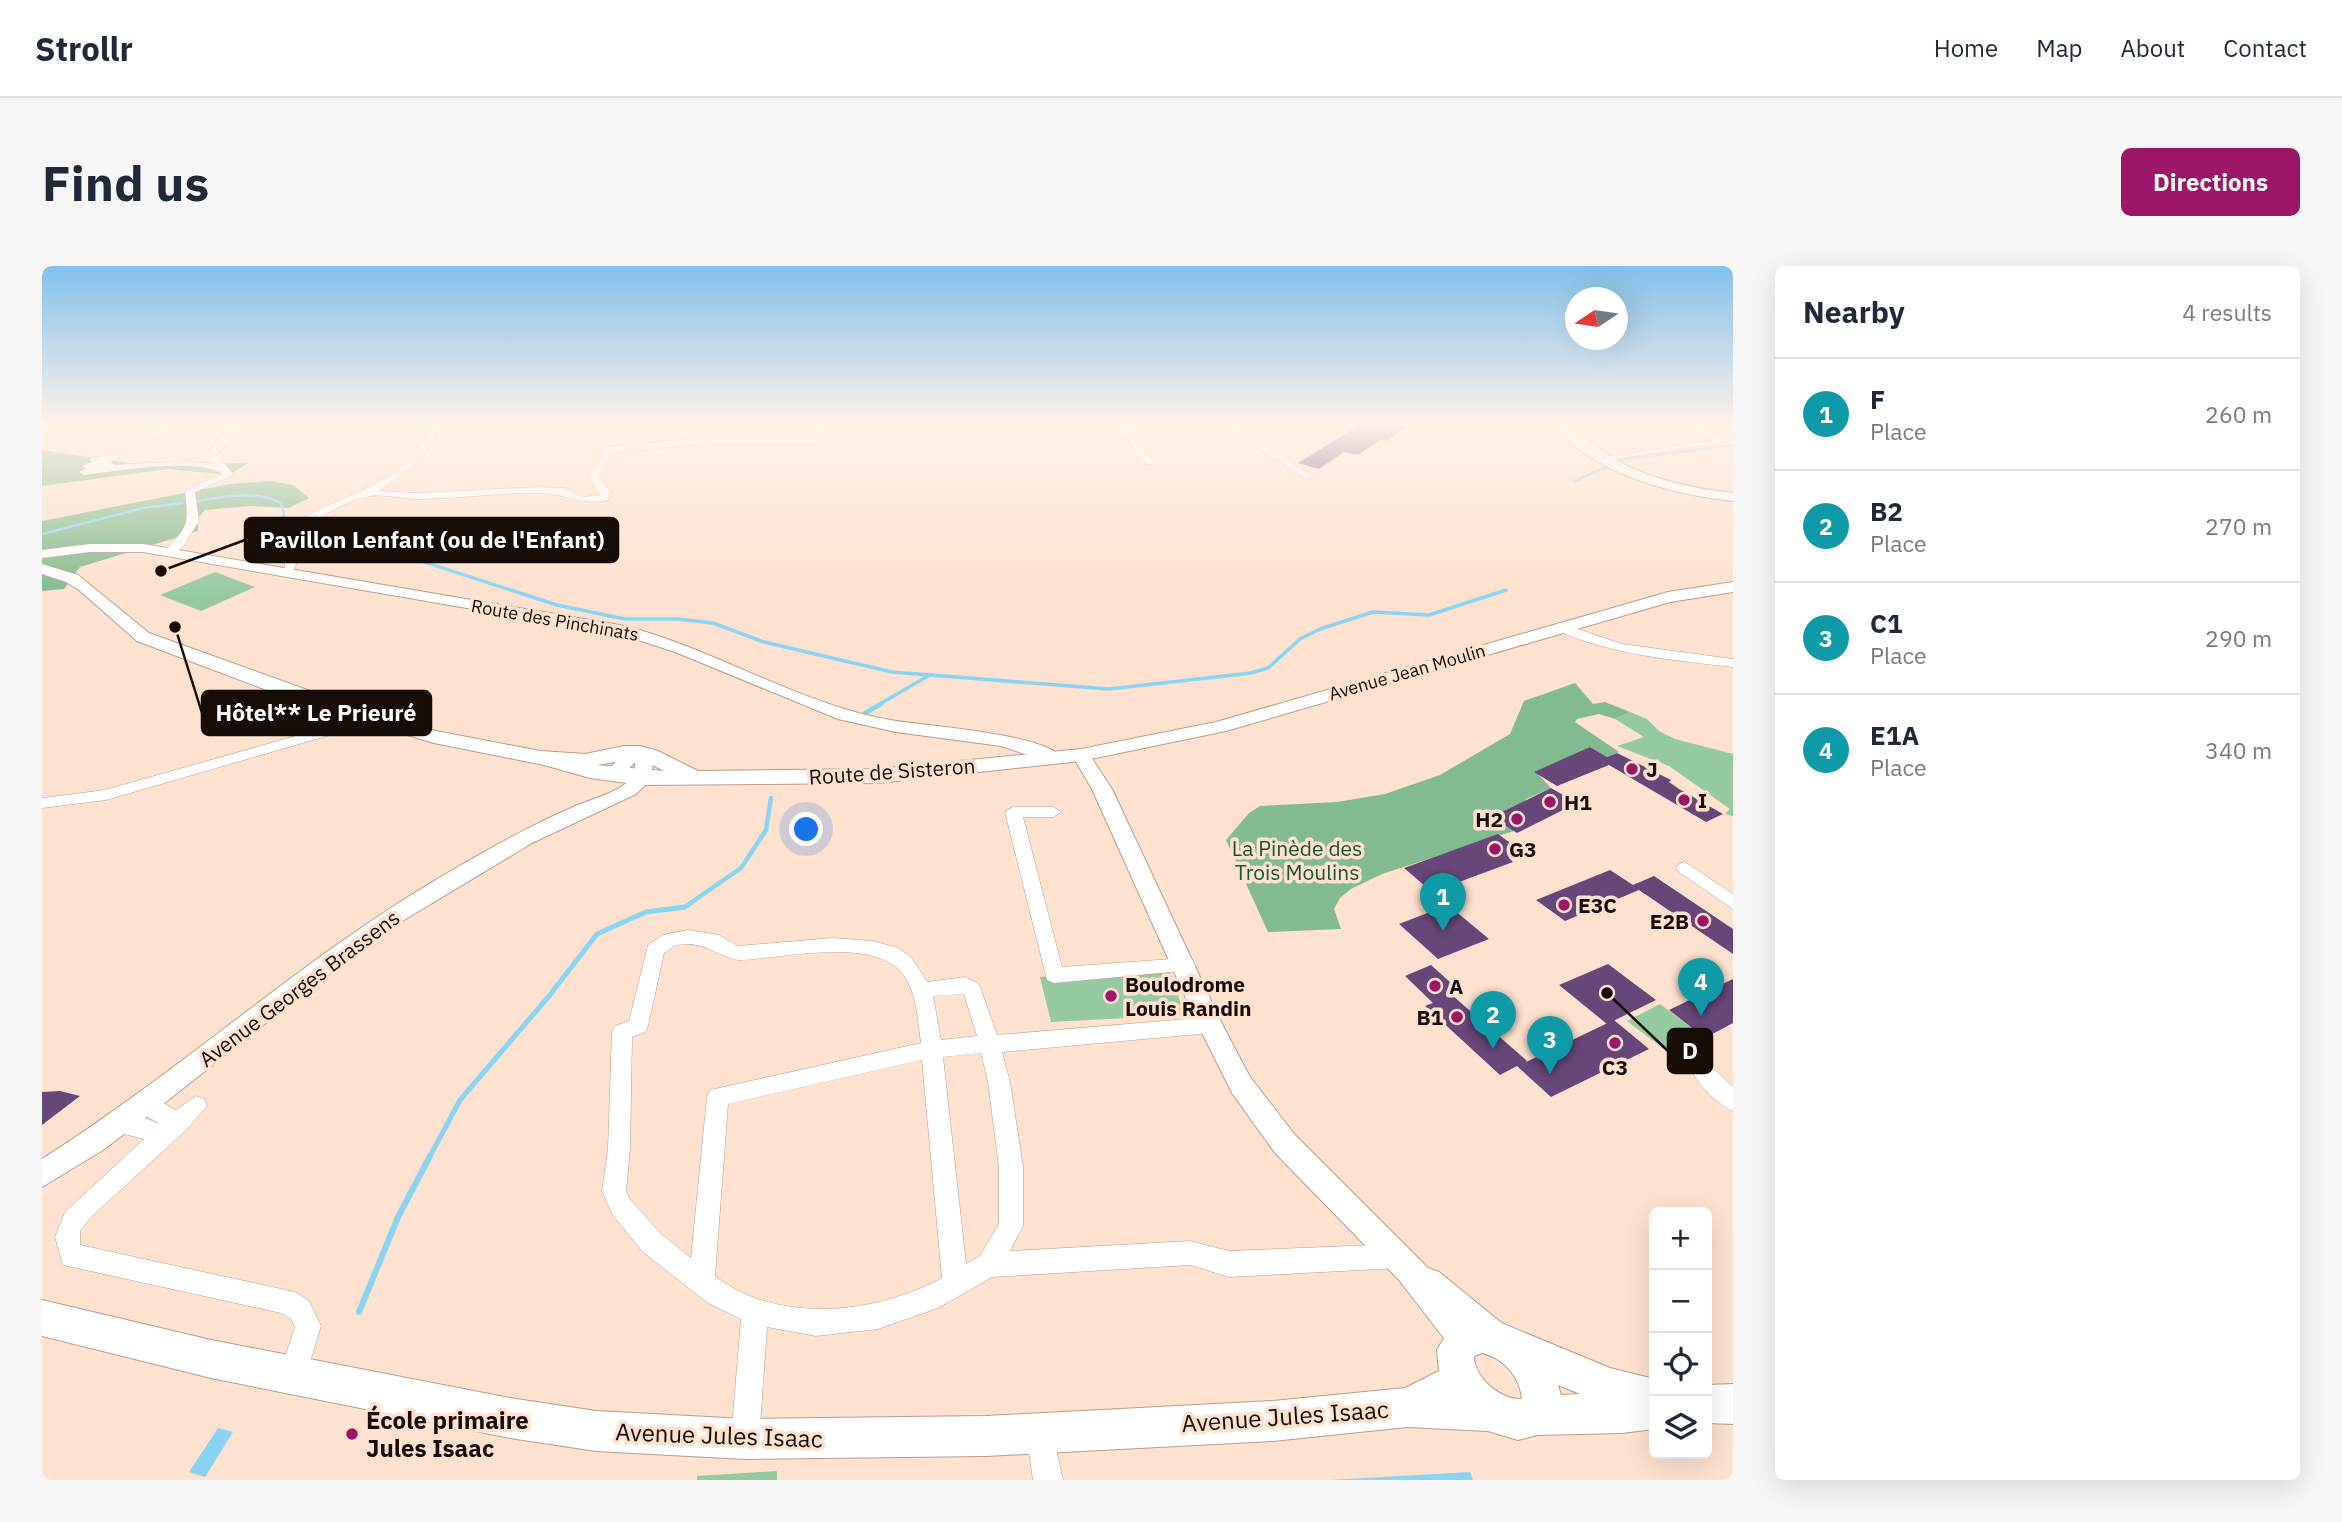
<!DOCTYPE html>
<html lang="en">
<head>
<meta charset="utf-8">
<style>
	:root { --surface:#fff; --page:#f6f6f7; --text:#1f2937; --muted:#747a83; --line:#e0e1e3; --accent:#9b1669 }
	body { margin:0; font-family:"IBM Plex Sans",sans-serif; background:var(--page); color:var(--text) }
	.controls { position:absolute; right:21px; bottom:21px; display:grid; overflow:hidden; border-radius:10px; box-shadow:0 7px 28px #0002 }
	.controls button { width:63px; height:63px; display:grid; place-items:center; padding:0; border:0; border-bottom:2px solid var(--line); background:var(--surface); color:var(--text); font:35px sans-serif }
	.compass { position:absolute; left:1523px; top:21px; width:63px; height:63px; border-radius:50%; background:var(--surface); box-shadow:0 7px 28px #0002; rotate:257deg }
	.you { position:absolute; left:765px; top:564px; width:24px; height:24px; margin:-18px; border:5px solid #fff; border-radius:50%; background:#1a73e8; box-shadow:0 0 0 10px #1a73e833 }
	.badge { display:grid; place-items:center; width:46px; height:46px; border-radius:50%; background:var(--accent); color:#fff; font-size:23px; font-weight:700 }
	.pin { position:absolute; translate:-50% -58px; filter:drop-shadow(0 2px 4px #0008) }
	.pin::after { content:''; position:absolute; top:37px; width:24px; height:21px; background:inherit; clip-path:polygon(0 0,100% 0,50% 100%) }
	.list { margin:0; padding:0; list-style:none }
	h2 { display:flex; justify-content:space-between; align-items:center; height:91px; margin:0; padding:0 28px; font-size:30px }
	h2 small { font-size:23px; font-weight:400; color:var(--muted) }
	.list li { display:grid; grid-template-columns:46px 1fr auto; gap:21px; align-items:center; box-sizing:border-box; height:112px; padding:0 28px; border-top:2px solid var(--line) }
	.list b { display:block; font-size:26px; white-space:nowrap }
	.list p { margin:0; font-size:23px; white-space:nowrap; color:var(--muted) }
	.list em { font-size:23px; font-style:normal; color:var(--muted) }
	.icon { flex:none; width:38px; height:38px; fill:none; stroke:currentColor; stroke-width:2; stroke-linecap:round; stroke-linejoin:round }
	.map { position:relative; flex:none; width:1691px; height:1214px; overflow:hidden; border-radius:10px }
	header { display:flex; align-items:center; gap:42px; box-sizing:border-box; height:98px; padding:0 35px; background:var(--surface); border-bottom:2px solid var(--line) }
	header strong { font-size:33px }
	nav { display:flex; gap:38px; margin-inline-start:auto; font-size:24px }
	.intro { display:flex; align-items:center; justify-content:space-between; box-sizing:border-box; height:168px; padding:0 42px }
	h1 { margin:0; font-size:49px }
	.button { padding:18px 32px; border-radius:10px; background:var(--accent); color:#fff; font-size:24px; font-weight:700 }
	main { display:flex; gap:42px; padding:0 42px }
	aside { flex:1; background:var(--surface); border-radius:10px; box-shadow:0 7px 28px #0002 }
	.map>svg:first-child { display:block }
	.green { fill:#95caa1 }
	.forest { fill:#82bb8f }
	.water { fill:#89d4f3 }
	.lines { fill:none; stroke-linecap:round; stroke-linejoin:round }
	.stream-far4 { stroke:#89d4f3; stroke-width:2.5 }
	.stream-far3 { stroke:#89d4f3; stroke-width:3.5 }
	.stream-far2 { stroke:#89d4f3; stroke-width:4.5 }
	.stream-far1 { stroke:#89d4f3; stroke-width:5 }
	.stream { stroke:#89d4f3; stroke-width:6 }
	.building { fill:#674779 }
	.minor-casing { stroke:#b79b89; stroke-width:1 }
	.tertiary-casing { stroke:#b79b89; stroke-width:2 }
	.secondary-casing { stroke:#b79b89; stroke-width:2 }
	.minor { fill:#fff; fill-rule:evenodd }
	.tertiary { fill:#fff; fill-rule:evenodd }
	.secondary { fill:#fff; fill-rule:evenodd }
	.poi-dot { fill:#9b1669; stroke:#fee1ce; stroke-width:2.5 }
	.labels { text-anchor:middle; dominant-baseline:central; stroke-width:7; stroke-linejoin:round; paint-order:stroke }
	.far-street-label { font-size:18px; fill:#170d07; stroke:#fee1ce }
	.poi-label { font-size:21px; font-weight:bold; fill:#170d07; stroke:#fee1ce; text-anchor:start }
	.street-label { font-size:21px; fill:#170d07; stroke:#fee1ce }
	.park-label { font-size:21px; fill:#17562d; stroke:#fee1ce }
	.near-street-label { font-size:24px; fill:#170d07; stroke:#fee1ce }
	.near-poi-label { font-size:24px; font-weight:bold; fill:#170d07; stroke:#fee1ce; text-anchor:start }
	.leader { fill:none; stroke:#170d07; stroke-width:2.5 }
	.callout-dot { fill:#170d07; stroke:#fee1ce; stroke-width:2.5 }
	.callout { fill:#170d07; stroke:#170d07; stroke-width:2.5 }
	.callout-label { font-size:23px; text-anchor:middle; font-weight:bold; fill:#fff }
</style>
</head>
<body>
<header>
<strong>Strollr</strong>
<nav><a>Home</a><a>Map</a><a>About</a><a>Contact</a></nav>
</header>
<div class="intro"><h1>Find us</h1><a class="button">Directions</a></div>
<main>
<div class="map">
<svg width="1691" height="1214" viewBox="0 0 1691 1214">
	<rect width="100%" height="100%" fill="#fee1ce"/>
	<path class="green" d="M173 306 213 321 159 345 118 329Z
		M1588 446 1605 453 1617 465 1633 473 1691 488V550L1683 548 1688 543 1627 500 1575 480 1602 471 1573 453Z
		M1127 705 1143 749 1009 756 998 711Z
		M1618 738 1671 778 1670 780 1639 796 1585 755Z
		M735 1205V1214H655V1210Z"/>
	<path class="forest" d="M0 184 100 199 206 197 187 209 126 203 0 220Z
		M228 215 251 219 267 232 247 242 208 240 163 244 156 252V265L38 301 22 323 0 325V255L188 218Z
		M1533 417 1551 438 1563 436 1588 446 1573 453 1557 448 1535 453 1533 456 1577 486 1565 491 1548 481 1497 509 1509 522 1484 533 1472 565 1340 608 1309 623 1298 632 1292 643 1299 663 1226 666 1184 574 1207 547 1218 540 1295 536 1343 528 1398 509 1468 468 1482 435Z"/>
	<path class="water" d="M176 1162 191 1166 163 1211 147 1206Z
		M1428 1206 1431 1214H1287Z"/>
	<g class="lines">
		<path class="stream-far4" d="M1532 215 1583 193 1691 179
			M151 236C181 231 211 223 239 237L242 248 240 254 244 262
			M254 265 324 277 344 284
			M0 268 101 242 140 237"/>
		<path class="stream-far3" d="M339 282 515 339 583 353H635L671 357 722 376 850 406 1067 423 1209 407 1226 402 1258 373 1278 363 1331 346 1387 349 1464 324
			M836 439 886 410"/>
		<path class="stream-far2" d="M823 447 839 438
			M647 638 699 602 724 564 729 532"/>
		<path class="stream-far1" d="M387 892 418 834 507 730 555 668 604 646 643 641 649 637"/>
		<path class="stream" d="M317 1046 356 951 388 890"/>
	</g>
	<path class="building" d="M1316 160H1366L1345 175 1339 173 1316 189 1302 186 1277 203 1256 197Z
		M1548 481 1565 491 1575 487 1629 514 1627 516 1637 523 1681 548 1664 556 1567 499 1515 520 1492 506Z
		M1509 522 1535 537 1475 567 1450 551Z
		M1456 568 1482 587 1467 592 1471 596 1390 626 1362 602Z
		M1568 604 1591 619 1612 610 1691 663V688L1597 624 1523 655 1494 634Z
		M1406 639 1447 673 1396 693 1357 658Z
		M1566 698 1614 734 1565 758 1517 719Z
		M1389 699 1418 725 1410 729 1485 795 1482 797 1572 754 1607 783 1509 831 1475 800 1458 809 1383 740 1391 737 1363 710Z
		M1691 713V757L1663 772 1627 744Z
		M18 825 38 830 0 859V826Z"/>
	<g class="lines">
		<defs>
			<path id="minor" d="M119 160H129L118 169H112V165Z
				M188 160H197L175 189 192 209 153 226 157 255 141 281 131 288 121 286C146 261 147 260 143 225L180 208C158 191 71 205 42 209L37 206 44 203 40 200 49 196V192L73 188 78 191 70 194 69 197 73 199 143 195 171 198 165 189Z
				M388 160H396C387 191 362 208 337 225L375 227 495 221 522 222 542 231 558 229 546 209 566 181 673 171H773L777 169 774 160H782L786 170 775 177H673L572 186 556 209 569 227 566 234C538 240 525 228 498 227 458 226 417 233 376 233 361 233 343 228 328 230 305 233 259 262 237 275V278L255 295 250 309H242L243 296 225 279 228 271C243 263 257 254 272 246 314 225 372 211 388 160Z
				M1079 160H1092L1088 163 1102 185 1113 196 1111 198H1105L1093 187Z
				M1183 160H1193L1272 211 1264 213Z
				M1642 160H1652L1689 175 1559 195 1554 192 1673 174Z
				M1518 357 1580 378 1691 393V401C1630 394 1570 389 1514 364V358Z
				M328 449 335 453 333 456 64 534 0 542V532L63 524Z
				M971 541H1011L1019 546 1011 551H981L1020 701 1143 692 1150 694 1153 699 1150 704 1012 717 1005 714 963 546Z
				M1643 596 1691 628V643L1637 606 1634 602 1637 598Z
				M646 664 677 669 696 680 791 672 831 675 856 682 870 692 885 716 923 711 937 718 955 769 1168 751 1175 753 1178 759 1175 765 1168 767 960 786 968 816 981 901V960L968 985 1148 975 1187 985 1356 978 1365 981 1369 990 1365 999 1356 1002 1187 1011 1148 999 950 1011 896 1042 836 1063 774 1070 725 1061 717 1173 713 1183 703 1187 693 1183 689 1173 699 1053 666 1037 601 986 570 948 560 925 566 883 570 766 573 760 587 755 606 679 621 669ZM646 678C668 679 676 690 696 694 740 693 840 667 865 714 875 733 876 756 879 777L668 824 665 831 649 992 619 968 587 932 584 925 588 883 590 771 603 766 606 760 622 687 634 679ZM922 728 935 770 899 774 891 730ZM939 787 946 816 957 901V958L938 990 924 998 901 791ZM880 794 900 1012C834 1048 736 1059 673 1010L686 838Z
				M1662 798 1670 801 1691 821V845C1677 839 1658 821 1651 807L1654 801Z
				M104 828 134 844 154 830 162 833 165 840 144 864 49 951 38 965V979L253 1026 267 1035 279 1060 261 1119 251 1123 241 1119 237 1109 253 1061 249 1053 239 1047 21 999 13 971 23 946 102 873 70 865 67 858 70 851C87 845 103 852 118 858L96 845 93 838 96 831Z
				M998 1152 1008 1156 1021 1214H991L984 1166 988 1156Z"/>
			<path id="tertiary" d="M48 278H101L583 360C676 384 759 440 854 455 886 460 1001 468 1019 491L1010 497 959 480 854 466 796 453 633 386 581 369 101 286H48L0 292V284Z
				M593 481 599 482 611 498 608 514 594 528 490 577 352 660 254 733 110 847 61 884 0 921V893C139 805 260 692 402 609 443 585 485 561 529 542 548 533 570 529 586 516 592 510 593 504 593 496L584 506 577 508 568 502 587 482Z
				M1039 484 1045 485 1070 523 1179 756 1208 811 1253 869 1386 1002 1397 1006 1462 1059 1467 1070 1462 1081 1451 1086 1436 1078 1433 1084 1422 1089 1411 1084 1357 1014 1233 887 1190 827 1156 759 1050 523 1030 489Z"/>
			<path id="secondary" d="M1511 160C1536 160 1559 186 1581 198 1616 215 1653 223 1691 227V235C1628 228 1556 209 1511 160Z
				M0 298 36 309 107 367 315 442 394 465 498 485 543 488 582 480H598L616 485 656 505 836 503 1039 483 1174 456 1626 326 1691 316V326L1628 336 1184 465 1039 495 836 517 600 519 548 512 502 499 392 477 259 437 95 375 37 324 24 316 0 308ZM597 492 622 505 555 499Z
				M0 1034 169 1074 468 1132 554 1145 703 1153 944 1150 1231 1135 1363 1122 1397 1105 1395 1084 1409 1060 1440 1049 1568 1102 1612 1113V1163L1580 1167 1495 1169 1476 1174 1446 1165 1365 1161 1231 1175 944 1190 703 1193 554 1185 468 1172 169 1112 0 1070ZM1440 1087C1462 1092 1478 1111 1480 1133 1460 1135 1432 1112 1432 1090ZM1516 1119 1538 1128 1519 1129Z
				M1691 1118V1158L1665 1157V1119Z"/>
		</defs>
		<use href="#minor" class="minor-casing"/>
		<use href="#tertiary" class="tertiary-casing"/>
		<use href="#secondary" class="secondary-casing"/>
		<use href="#minor" class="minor"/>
		<use href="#tertiary" class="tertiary"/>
		<use href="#secondary" class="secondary"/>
	</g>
	<linearGradient id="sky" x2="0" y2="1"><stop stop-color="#82c1ec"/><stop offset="0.48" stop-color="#fff2e9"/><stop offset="1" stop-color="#fff2e9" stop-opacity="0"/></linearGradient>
	<rect width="1691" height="330" fill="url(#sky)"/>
	<g class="poi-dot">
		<circle cx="1590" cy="503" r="7"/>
		<circle cx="1642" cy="534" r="7"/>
		<circle cx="1508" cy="536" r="7"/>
		<circle cx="1475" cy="553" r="7"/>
		<circle cx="1453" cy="583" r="7"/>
		<circle cx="1522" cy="639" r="7"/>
		<circle cx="1661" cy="655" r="7"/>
		<circle cx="1393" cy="720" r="7"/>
		<circle cx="1069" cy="730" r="7"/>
		<circle cx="1415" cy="751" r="7"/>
		<circle cx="1573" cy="777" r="7"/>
		<circle cx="310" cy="1168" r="7"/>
	</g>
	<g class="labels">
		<g class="far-street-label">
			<text transform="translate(513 354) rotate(10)">Route des Pinchinats</text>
			<text transform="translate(1365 406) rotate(-16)">Avenue Jean Moulin</text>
		</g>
		<g class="poi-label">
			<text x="1604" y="503">J</text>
			<text x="1656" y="534">I</text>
			<text x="1522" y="536">H1</text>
			<text x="1461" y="553" text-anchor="end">H2</text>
			<text x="1467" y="583">G3</text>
			<text x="1536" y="639">E3C</text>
			<text x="1647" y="655" text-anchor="end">E2B</text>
			<text x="1083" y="718">Boulodrome<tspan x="1083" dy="24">Louis Randin</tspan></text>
			<text x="1407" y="720">A</text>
			<text x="1401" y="751" text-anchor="end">B1</text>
			<text x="1573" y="801" text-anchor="middle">C3</text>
		</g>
		<g class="street-label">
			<text transform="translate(850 505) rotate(-4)">Route de Sisteron</text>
			<text transform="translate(257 722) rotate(-37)">Avenue Georges Brassens</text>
		</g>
		<g class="park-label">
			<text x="1255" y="582">La Pinède des<tspan x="1255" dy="24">Trois Moulins</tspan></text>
		</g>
		<g class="near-street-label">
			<text transform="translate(1243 1150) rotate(-4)">Avenue Jules Isaac</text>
			<text transform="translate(677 1169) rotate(2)">Avenue Jules Isaac</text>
		</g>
		<g class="near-poi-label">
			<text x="324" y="1154">École primaire<tspan x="324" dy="28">Jules Isaac</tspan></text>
		</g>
	</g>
	<path class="leader" d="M119 305L203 274M133 361L160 447M1565 727L1626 785"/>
	<g class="callout-dot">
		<circle cx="119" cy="305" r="7"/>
		<circle cx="133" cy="361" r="7"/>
		<circle cx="1565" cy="727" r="7"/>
	</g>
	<g class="callout">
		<rect x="203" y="252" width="373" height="44" rx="7"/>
		<rect x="160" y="425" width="229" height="44" rx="7"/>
		<rect x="1626" y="763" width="44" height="44" rx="7"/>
	</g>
	<g class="callout-label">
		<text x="390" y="282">Pavillon Lenfant (ou de l'Enfant)</text>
		<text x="274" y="455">Hôtel** Le Prieuré</text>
		<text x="1648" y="793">D</text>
	</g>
</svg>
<div class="controls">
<button>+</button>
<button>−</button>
<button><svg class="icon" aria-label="locate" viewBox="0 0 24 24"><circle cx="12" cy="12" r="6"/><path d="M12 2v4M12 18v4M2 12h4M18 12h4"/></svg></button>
<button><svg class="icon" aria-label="layers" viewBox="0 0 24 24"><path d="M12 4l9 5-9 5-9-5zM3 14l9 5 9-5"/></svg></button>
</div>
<svg class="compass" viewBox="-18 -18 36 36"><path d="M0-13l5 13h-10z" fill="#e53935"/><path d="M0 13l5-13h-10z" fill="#747a83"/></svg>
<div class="you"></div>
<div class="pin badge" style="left:1401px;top:665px;background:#0f9aa8">1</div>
<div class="pin badge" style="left:1451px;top:783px;background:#0f9aa8">2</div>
<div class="pin badge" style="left:1508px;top:808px;background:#0f9aa8">3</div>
<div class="pin badge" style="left:1659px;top:750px;background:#0f9aa8">4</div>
</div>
<aside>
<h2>Nearby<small>4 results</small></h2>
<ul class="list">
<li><span class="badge" style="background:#0f9aa8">1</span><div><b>F</b><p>Place</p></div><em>260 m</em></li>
<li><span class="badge" style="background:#0f9aa8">2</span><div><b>B2</b><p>Place</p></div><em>270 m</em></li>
<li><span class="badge" style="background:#0f9aa8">3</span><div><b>C1</b><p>Place</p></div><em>290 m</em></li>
<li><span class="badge" style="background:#0f9aa8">4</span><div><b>E1A</b><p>Place</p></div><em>340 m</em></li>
</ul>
</aside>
</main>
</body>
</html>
